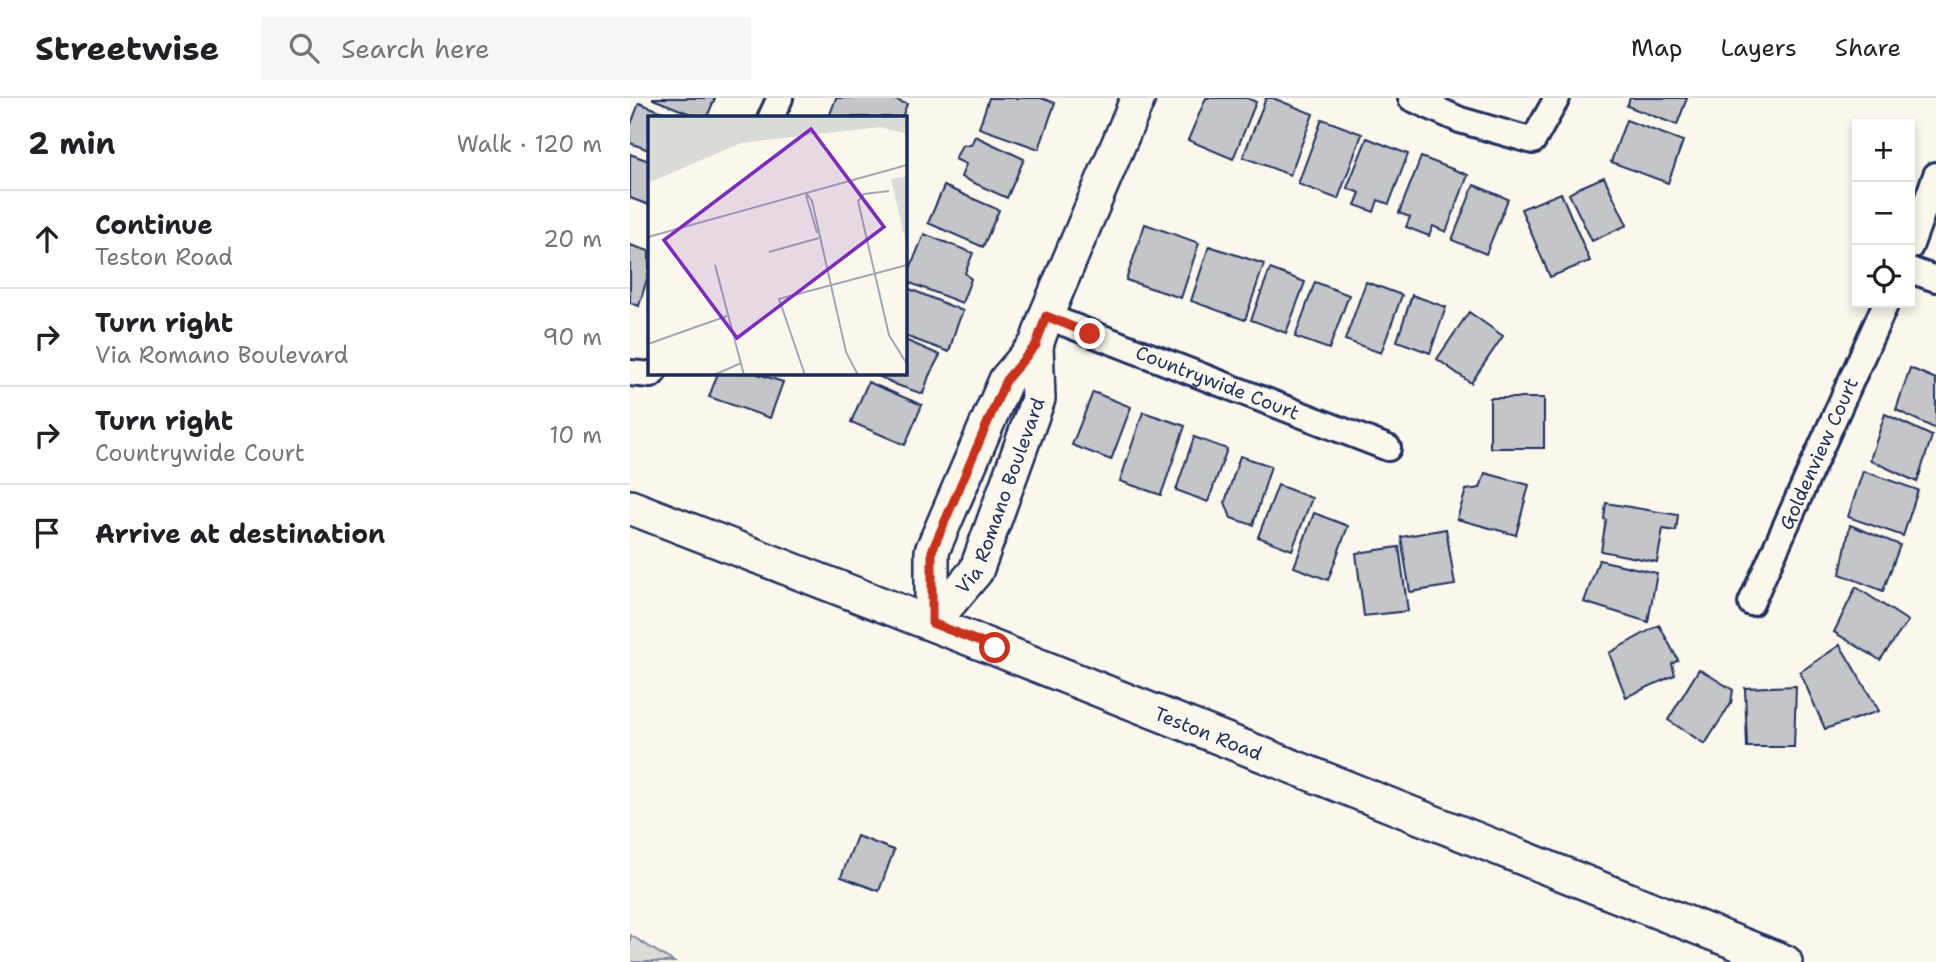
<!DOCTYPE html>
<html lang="en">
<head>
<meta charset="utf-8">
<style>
	:root { --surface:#fff; --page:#f6f6f6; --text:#202124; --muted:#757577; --line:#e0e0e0 }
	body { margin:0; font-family:"Shantell Sans",sans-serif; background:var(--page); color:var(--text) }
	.controls { position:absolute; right:21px; top:21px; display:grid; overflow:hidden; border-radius:0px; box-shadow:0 4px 10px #0003 }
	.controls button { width:63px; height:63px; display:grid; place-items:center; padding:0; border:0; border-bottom:2px solid var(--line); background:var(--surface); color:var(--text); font:35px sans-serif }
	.stop { position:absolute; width:21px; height:21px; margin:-16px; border:5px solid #c8321e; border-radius:50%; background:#fff }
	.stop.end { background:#c8321e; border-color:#fff; box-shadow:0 2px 7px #0008 }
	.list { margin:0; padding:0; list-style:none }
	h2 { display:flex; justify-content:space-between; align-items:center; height:91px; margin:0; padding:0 28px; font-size:30px }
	h2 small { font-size:23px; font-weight:400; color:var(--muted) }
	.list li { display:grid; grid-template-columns:46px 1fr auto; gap:21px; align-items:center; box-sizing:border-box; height:98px; padding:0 28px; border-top:2px solid var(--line) }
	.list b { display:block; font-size:26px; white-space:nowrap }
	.list p { margin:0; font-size:23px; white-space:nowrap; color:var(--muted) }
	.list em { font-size:23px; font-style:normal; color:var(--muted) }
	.icon { flex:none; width:38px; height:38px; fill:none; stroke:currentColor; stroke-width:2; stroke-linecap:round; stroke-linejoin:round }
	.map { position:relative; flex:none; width:1306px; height:864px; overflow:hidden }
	header { display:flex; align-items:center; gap:42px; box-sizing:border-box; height:98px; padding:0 35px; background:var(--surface); border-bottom:2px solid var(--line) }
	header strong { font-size:33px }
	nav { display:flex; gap:38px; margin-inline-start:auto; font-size:24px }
	.search { width:490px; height:63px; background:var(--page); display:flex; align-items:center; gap:18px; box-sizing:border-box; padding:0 24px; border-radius:0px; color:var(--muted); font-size:26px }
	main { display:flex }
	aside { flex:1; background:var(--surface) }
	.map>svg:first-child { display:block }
	.green { fill:#dadad7; stroke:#7a849a; stroke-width:2 }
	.building { fill:#c3c5c9; stroke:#1b2f5e; stroke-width:2 }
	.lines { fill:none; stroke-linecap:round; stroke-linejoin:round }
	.street-casing { stroke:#1b2f5e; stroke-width:30 }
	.secondary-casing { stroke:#1b2f5e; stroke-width:38 }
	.street { stroke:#fbf7ec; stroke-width:24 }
	.secondary { stroke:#fbf7ec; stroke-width:33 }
	.route { stroke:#c8321e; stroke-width:9 }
	.labels { text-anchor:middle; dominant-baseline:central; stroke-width:5; stroke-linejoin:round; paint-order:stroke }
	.street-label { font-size:19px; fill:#1b2f5e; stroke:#fbf7ec }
	.inset-road { fill:none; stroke:#a1a7b3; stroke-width:2 }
	.view { fill:#7b2cbf; fill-opacity:0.15; stroke:#7b2cbf; stroke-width:3.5 }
	.inset-edge { fill:none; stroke:#1b2f5e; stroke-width:3.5 }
</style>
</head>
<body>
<header>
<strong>Streetwise</strong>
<div class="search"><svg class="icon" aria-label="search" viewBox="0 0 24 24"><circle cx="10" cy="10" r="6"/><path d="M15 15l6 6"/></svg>Search here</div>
<nav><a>Map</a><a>Layers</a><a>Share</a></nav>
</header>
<main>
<aside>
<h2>2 min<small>Walk · 120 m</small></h2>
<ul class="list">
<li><svg class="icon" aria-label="ahead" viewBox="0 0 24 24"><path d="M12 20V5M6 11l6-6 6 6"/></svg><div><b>Continue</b><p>Teston Road</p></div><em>20 m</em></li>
<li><svg class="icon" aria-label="right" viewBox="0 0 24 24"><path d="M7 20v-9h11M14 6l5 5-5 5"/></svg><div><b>Turn right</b><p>Via Romano Boulevard</p></div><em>90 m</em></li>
<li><svg class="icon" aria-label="right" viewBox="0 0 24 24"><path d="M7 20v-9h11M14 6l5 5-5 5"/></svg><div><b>Turn right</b><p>Countrywide Court</p></div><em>10 m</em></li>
<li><svg class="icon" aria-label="arrive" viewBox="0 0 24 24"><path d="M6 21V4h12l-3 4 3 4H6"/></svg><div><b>Arrive at destination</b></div></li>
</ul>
</aside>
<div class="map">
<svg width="1306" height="864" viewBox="0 0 1306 864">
	<rect width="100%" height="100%" fill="#fbf7ec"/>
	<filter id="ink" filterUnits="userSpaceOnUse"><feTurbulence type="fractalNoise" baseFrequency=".0143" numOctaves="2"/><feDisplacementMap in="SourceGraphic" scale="14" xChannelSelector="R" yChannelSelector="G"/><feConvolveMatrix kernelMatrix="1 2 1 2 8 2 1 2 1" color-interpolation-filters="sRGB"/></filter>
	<g filter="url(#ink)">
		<path class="green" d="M0 837 44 864H0Z"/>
		<path class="building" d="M23 0H85L77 19H68L23 1Z
			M206 0H260L277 6 272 19H199Z
			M359 0H411L425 5 409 51 349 30Z
			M576 0H617L626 4 603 61 558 42Z
			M636 0H643L683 16 660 77 613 59Z
			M1000 0H1057L1047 27 997 8Z
			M9 5 46 19H19V52L0 45V29Z
			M692 21 732 36 708 101 668 86Z
			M996 22 1053 43 1038 85 981 64Z
			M345 38 394 61 377 100 331 79 336 66 325 61 332 47H341Z
			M737 40 778 56 759 106 748 102 744 114 725 107 730 95 717 90Z
			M0 56 19 63V107L0 100Z
			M791 59 838 77 816 134 803 128 799 138 776 129 780 119 769 115Z
			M974 79 997 127 962 143 939 96 951 89Z
			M844 87 878 101 856 156 822 142Z
			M314 88 369 112 353 149 298 125Z
			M931 95 960 163 920 179 891 111Z
			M515 126 569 145 551 200 496 182Z
			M294 136 343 155 335 175 341 181 332 205 275 183Z
			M0 147 19 153V174L9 208 0 205Z
			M579 148 634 166 615 222 561 203Z
			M640 171 675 184 656 235 621 222Z
			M685 184 719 197 699 251 665 239Z
			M736 184 772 197 751 255 715 242Z
			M275 189 333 213 327 227 319 254 275 238Z
			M782 197 816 209 800 255 767 243Z
			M839 214 873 238 841 285 807 261Z
			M275 242 310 257 299 278 293 296 267 287 242 275H275Z
			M1280 270 1306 281V331L1266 312Z
			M88 275H125L153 284 140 320 79 299Z
			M238 284 292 307 275 347 221 324Z
			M463 294 501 309 481 362 442 347Z
			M860 300H914V350H860Z
			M513 314 555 328 531 397 490 383Z
			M1255 316 1302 338 1287 384 1240 362Z
			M564 339 597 351 578 404 546 392Z
			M610 358 641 368 623 427 601 420 595 404Z
			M1233 373 1288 392 1273 438 1218 419Z
			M855 375 899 387 886 437 827 421 836 392 850 390Z
			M648 387 682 400 662 452 628 439Z
			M976 405 1048 417 1046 433 1033 431 1027 464 971 453 976 422 974 421Z
			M684 415 718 428 698 482 664 469Z
			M1220 427 1270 447 1253 493 1210 476Z
			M816 431 825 487 780 494 771 439Z
			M769 449 778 513 734 518 726 455Z
			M969 462 1027 475 1018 524 954 504Z
			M1226 489 1278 523 1250 562 1204 534Z
			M1029 527 1048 562 1042 566 1045 577 996 599 979 555Z
			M1210 547 1249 613 1195 631 1170 574Z
			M1069 571 1103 592 1101 605 1075 646 1038 622Z
			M1166 588 1164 649H1117L1115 590Z
			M227 738 264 752 249 793 211 779Z"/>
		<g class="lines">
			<defs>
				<g id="street">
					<path d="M781 0 830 22 903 43 927 0"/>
					<path d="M141 19 150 0"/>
					<path d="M1280 149 1306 77"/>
					<path d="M1280 172 1306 181"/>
					<path id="s1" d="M416 218 758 350"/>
					<path d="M0 275 21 277 23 275"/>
					<path id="s2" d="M1121 505 1256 205"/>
				</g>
				<g id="secondary">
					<path id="s3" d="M0 409 364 550 1155 864"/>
					<path d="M302 525V453L376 282 406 247 416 218 508 0"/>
					<path id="s4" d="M302 525 346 473 408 301 406 247"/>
				</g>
			</defs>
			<use href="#street" class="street-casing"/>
			<use href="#secondary" class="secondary-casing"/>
			<use href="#street" class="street"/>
			<use href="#secondary" class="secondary"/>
		</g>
	</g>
	<g class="lines" filter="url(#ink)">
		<path class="route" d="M365 550 302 525V453L376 282 406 247 416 218 460 236"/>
	</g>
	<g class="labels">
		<g class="street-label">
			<text stroke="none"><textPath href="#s1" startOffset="184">Countrywide Court</textPath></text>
			<text stroke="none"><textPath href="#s2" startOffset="164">Goldenview Court</textPath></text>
			<text stroke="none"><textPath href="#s4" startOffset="147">Via Romano Boulevard</textPath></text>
			<text stroke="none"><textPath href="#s3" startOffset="621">Teston Road</textPath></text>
		</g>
	</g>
	<g transform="translate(18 18)">
		<rect width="259" height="259" fill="#fbf7ec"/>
		<path d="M0 0H259V18L232 11 93 27 0 67ZM259 60V132L243 63Z" fill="#dadad7"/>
		<path class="inset-road" d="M241 75 216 78 210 85 241 219 259 248M158 77 164 85 198 236 210 259M158 79 169 117M0 121 259 49M121 136 171 122M67 149 96 259M0 228 79 200M66 259 93 247M157 259 131 183 259 149"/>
		<path class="view" d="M163 13 236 111 89 222 16 124Z"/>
		<rect width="259" height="259" class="inset-edge"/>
	</g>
</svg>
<div class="controls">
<button>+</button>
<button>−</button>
<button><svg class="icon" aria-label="locate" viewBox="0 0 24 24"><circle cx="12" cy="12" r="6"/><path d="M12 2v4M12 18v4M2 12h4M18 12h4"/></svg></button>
</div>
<div class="stop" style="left:365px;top:550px"></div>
<div class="stop end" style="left:460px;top:236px"></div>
</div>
</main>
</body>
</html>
